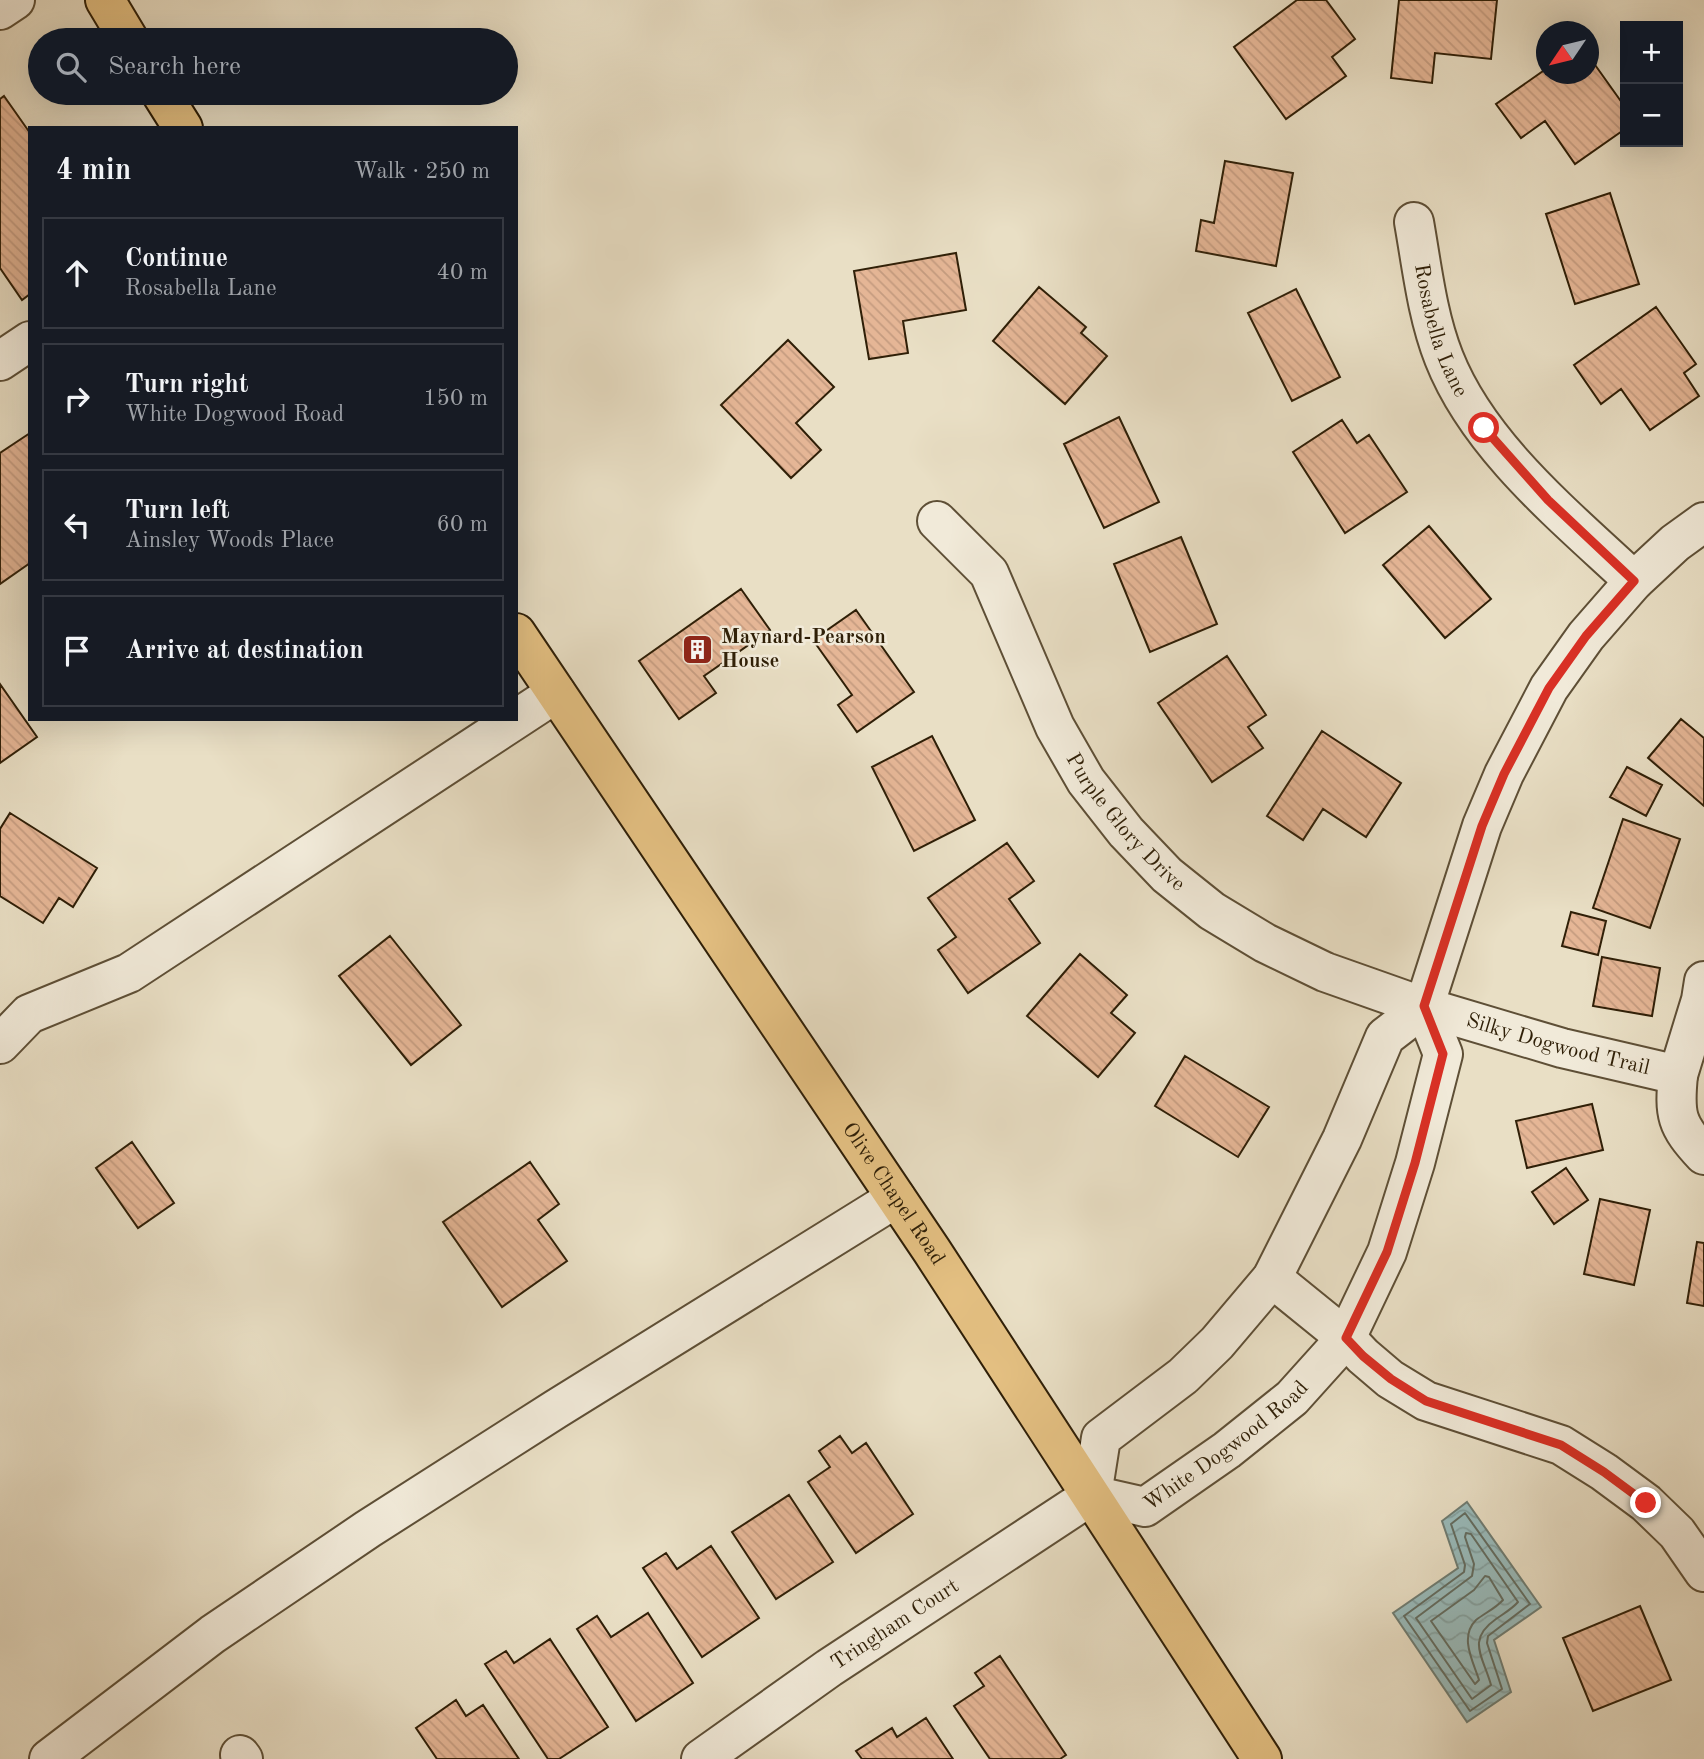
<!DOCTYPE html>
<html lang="en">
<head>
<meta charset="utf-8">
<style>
	:root { --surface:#171b24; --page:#242831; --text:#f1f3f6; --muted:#9ea1a6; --line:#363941 }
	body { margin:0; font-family:"Old Standard TT",serif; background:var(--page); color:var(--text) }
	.controls { position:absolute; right:21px; top:21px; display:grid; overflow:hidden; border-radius:0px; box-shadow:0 7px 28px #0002 }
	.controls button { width:63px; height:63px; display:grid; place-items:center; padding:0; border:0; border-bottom:2px solid var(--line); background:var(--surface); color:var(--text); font:35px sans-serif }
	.compass { position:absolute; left:1536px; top:21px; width:63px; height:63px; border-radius:50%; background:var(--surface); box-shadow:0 7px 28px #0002; rotate:235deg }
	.stop { position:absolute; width:21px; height:21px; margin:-16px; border:5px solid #d93025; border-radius:50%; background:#fff }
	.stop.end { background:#d93025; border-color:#fff; box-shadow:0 2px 7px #0008 }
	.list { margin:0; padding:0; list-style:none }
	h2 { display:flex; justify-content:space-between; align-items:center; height:91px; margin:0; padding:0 28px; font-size:30px }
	h2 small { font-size:23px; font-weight:400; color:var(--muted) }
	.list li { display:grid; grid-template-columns:46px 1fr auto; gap:21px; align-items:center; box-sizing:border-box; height:112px; margin:0 14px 14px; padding:0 14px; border:2px solid var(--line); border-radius:0px }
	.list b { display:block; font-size:26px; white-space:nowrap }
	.list p { margin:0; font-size:23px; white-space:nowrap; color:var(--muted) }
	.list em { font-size:23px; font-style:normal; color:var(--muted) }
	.icon { flex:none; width:38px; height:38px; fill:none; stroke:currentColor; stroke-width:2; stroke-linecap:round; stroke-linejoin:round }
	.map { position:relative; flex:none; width:1704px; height:1759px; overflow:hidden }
	.search { position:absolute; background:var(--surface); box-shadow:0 7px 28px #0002; left:28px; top:28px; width:490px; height:77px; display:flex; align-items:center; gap:18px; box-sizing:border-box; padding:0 24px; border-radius:38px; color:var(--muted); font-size:26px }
	.panel { position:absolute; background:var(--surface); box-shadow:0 7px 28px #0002; left:28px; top:126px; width:490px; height:595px; border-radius:0px }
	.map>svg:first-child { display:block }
	.water { fill:url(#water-waves); stroke:#6f7d73; stroke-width:2 }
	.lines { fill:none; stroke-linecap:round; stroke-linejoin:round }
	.shore { stroke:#646d61; stroke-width:2 }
	.building { fill:url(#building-back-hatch); stroke:#2f1f07; stroke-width:2 }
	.minor-casing { stroke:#5e4f36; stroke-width:42 }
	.major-casing { stroke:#2f1f07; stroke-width:42 }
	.minor { stroke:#f1ead9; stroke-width:38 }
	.major { stroke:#e4c082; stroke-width:38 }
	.route { stroke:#d93025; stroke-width:9 }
	.labels { text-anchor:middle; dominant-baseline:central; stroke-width:5; stroke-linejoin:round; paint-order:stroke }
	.street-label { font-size:21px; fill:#2f1f07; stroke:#f1ead9 }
	.poi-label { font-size:21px; font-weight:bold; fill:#2f1f07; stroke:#f1ead9; text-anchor:start }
</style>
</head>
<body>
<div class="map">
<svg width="1704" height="1759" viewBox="0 0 1704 1759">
	<defs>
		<pattern id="water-waves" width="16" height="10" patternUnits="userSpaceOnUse" patternTransform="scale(1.75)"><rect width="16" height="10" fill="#9bb"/><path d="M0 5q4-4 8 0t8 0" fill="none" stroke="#84a09f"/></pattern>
		<pattern id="building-back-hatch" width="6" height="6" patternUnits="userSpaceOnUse" patternTransform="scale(1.75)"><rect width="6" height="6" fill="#e5b696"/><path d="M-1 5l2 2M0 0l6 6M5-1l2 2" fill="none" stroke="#c59c80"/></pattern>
	</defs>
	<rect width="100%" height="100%" fill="#e9dfc5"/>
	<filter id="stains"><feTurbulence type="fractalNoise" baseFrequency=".00286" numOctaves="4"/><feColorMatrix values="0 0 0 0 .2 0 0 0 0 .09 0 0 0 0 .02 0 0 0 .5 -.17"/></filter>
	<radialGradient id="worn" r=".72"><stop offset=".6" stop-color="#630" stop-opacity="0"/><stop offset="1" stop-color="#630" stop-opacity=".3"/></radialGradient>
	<path class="water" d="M1467 1502 1541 1607 1494 1640 1511 1692 1467 1722 1393 1613 1458 1568 1442 1521Z"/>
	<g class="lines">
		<path class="shore" d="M1465 1513 1530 1604 1488 1636 1487 1643 1502 1689 1470 1711 1404 1616 1464 1572 1465 1565 1451 1524Z
			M1466 1533 1471 1534 1518 1602C1512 1609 1503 1614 1496 1619 1466 1640 1483 1656 1491 1685L1472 1699 1416 1618 1472 1576 1474 1564 1465 1537Z
			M1485 1576 1489 1577 1503 1600C1496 1608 1485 1613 1476 1620 1459 1637 1473 1661 1479 1680L1475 1684 1431 1621 1474 1590Z"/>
	</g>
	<path class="building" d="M1297 0H1326L1355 39 1332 57 1346 76 1286 119 1234 47Z
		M1399 0H1497L1491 59 1435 53 1432 83 1391 78Z
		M1588 55 1625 107V129L1575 164 1545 121 1521 138 1496 104 1546 69V74H1588Z
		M4 96 30 133V294L22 300 0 268V99Z
		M1225 161 1293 173 1276 266 1196 251 1201 220 1214 223Z
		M1610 193 1639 284 1575 304 1546 214Z
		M956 253 966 310 903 321 908 353 869 359 854 271Z
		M1039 287 1086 327 1081 333 1107 356 1065 404 993 341Z
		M1296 289 1340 377 1292 401 1248 313Z
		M1656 307 1696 364 1684 373 1699 396 1650 430 1621 389 1601 404 1574 365Z
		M788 340 834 387 796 423 821 450 791 478 721 405Z
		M1119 417 1159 502 1104 528 1064 444Z
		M1342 420 1357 443 1369 435 1407 492 1345 533 1293 452Z
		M30 433V563L0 584V453Z
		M1429 526 1491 599 1445 638 1383 565Z
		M1181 537 1217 624 1150 652 1114 564Z
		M741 589 770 630 704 676 716 693 679 719 639 661Z
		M856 610 914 692 857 732 838 705 852 695 813 640Z
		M1227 656 1266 715 1248 727 1263 748 1212 782 1158 703Z
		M0 684 37 737 0 763Z
		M1681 719 1704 738V806L1648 758Z
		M1322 731 1401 783 1366 837 1323 809 1303 840 1267 816Z
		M932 736 975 820 914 851 872 767Z
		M1627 767 1662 785 1646 816 1610 797Z
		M10 813 97 868 73 907 59 898 43 923 0 896V829Z
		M1623 819 1680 839 1650 928 1593 908Z
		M1007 843 1034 881 1009 899 1040 943 968 993 938 950 956 937 928 898Z
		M1571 912 1606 921 1598 955 1562 946Z
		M390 936 461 1025 411 1065 339 976Z
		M1080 954 1127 995 1111 1013 1135 1033 1098 1077 1027 1016Z
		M1602 957 1660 968 1652 1016 1593 1006Z
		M1185 1056 1269 1107 1238 1157 1155 1106Z
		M1592 1104 1603 1150 1527 1168 1516 1121Z
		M132 1142 174 1203 138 1228 96 1168Z
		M530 1162 559 1204 538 1220 567 1261 502 1307 443 1222Z
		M1566 1168 1588 1200 1554 1224 1532 1192Z
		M1600 1199 1650 1210 1634 1285 1584 1274Z
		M1697 1242 1704 1243V1306L1687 1303Z
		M840 1436 852 1453 866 1443 913 1514 856 1553 808 1482 830 1467 819 1451Z
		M789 1495 833 1562 776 1599 732 1532Z
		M711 1546 759 1618 702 1657 643 1568 666 1553 677 1569Z
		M1640 1606 1671 1680 1593 1711 1563 1638Z
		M648 1613 693 1683 636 1721 577 1629 597 1616 611 1637Z
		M550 1639 608 1727 559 1759H548L485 1664 506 1651 514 1663Z
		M1000 1656 1066 1755 1060 1759H990L954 1706 984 1686 975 1673Z
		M456 1700 466 1716 483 1705 519 1759H437L416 1728Z
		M926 1718 953 1759H862L856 1751 892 1728 897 1737Z"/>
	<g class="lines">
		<defs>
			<g id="minor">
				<path d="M0 10 15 0"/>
				<path id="s1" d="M1414 222C1422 267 1427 315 1444 358 1479 447 1566 517 1634 581"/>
				<path d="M0 361 30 341"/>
				<path id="s2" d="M937 521 989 573 1055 727 1086 781 1126 832 1167 875 1212 911 1265 943 1325 972 1424 1007 1562 1048 1678 1075 1701 1000 1704 981"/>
				<path d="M0 1044 29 1014 129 973 556 693"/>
				<path d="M1678 1075C1674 1115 1676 1125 1704 1155"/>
				<path d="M1272 1278 1346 1338 1363 1356 1390 1379 1426 1401 1561 1445 1604 1472 1646 1503 1677 1533 1704 1572"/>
				<path d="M1092 1495 1101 1438 1183 1376 1217 1343 1272 1278 1342 1139 1385 1037 1424 1007 1482 826 1504 774 1549 688 1586 636 1634 581 1675 543 1704 522"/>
				<path id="s3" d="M1092 1495 1145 1507 1227 1450 1292 1398 1346 1338 1387 1252 1415 1163 1443 1054 1424 1007"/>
				<path d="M240 1755 243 1759"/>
				<path d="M49 1759 213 1634 368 1529 556 1409 896 1198"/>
				<path id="s4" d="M701 1759 829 1668 1092 1495"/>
			</g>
			<g id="major">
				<path d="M105 0 129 40"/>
				<path d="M161 93 183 128"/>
				<path id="s5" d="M516 633 932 1251 1262 1759"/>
			</g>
		</defs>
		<use href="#minor" class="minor-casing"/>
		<use href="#major" class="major-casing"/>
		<use href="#minor" class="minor"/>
		<use href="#major" class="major"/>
	</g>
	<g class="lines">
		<path class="route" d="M1484 428 1548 500 1634 581 1586 636 1549 688 1504 774 1482 826 1424 1006 1443 1054 1415 1163 1387 1252 1346 1338 1363 1356 1391 1379 1426 1401 1561 1445 1604 1472 1646 1503"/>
	</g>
	<defs>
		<symbol id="building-square" viewBox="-11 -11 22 22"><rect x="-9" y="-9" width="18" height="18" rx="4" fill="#8f2418" stroke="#f1ead9"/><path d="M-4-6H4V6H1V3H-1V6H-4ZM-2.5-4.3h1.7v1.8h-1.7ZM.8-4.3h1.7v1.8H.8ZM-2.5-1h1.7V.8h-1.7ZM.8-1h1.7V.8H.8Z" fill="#fff"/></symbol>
	</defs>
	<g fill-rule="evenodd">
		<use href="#building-square" x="680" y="632" width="35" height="35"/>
	</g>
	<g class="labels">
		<g class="street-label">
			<text stroke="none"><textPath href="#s1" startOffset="112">Rosabella Lane</textPath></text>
			<text stroke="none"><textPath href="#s2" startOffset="360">Purple Glory Drive</textPath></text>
			<text stroke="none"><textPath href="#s2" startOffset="858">Silky Dogwood Trail</textPath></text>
			<text stroke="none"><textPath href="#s5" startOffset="676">Olive Chapel Road</textPath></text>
			<text stroke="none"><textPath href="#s3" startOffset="156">White Dogwood Road</textPath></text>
			<text stroke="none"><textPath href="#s4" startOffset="236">Tringham Court</textPath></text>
		</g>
		<g class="poi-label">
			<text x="721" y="637">Maynard-Pearson<tspan x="721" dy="24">House</tspan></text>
		</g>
	</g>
	<rect width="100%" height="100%" filter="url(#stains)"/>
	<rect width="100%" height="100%" fill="url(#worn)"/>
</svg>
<div class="controls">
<button>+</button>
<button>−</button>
</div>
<svg class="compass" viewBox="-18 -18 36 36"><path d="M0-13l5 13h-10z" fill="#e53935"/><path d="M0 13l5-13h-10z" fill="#9ea1a6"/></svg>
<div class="stop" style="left:1484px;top:428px"></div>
<div class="stop end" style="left:1646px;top:1503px"></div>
<div class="search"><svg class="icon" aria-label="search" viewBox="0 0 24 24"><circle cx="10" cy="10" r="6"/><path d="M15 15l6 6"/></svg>Search here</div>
<section class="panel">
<h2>4 min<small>Walk · 250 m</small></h2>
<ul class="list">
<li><svg class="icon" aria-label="ahead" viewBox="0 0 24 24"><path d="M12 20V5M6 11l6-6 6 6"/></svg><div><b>Continue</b><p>Rosabella Lane</p></div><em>40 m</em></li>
<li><svg class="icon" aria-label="right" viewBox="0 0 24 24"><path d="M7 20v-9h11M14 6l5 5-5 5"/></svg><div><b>Turn right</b><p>White Dogwood Road</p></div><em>150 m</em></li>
<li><svg class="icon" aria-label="left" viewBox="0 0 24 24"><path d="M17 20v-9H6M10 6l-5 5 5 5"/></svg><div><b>Turn left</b><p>Ainsley Woods Place</p></div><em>60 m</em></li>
<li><svg class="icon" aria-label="arrive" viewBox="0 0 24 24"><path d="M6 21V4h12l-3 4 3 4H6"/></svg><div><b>Arrive at destination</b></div></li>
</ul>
</section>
</div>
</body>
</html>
